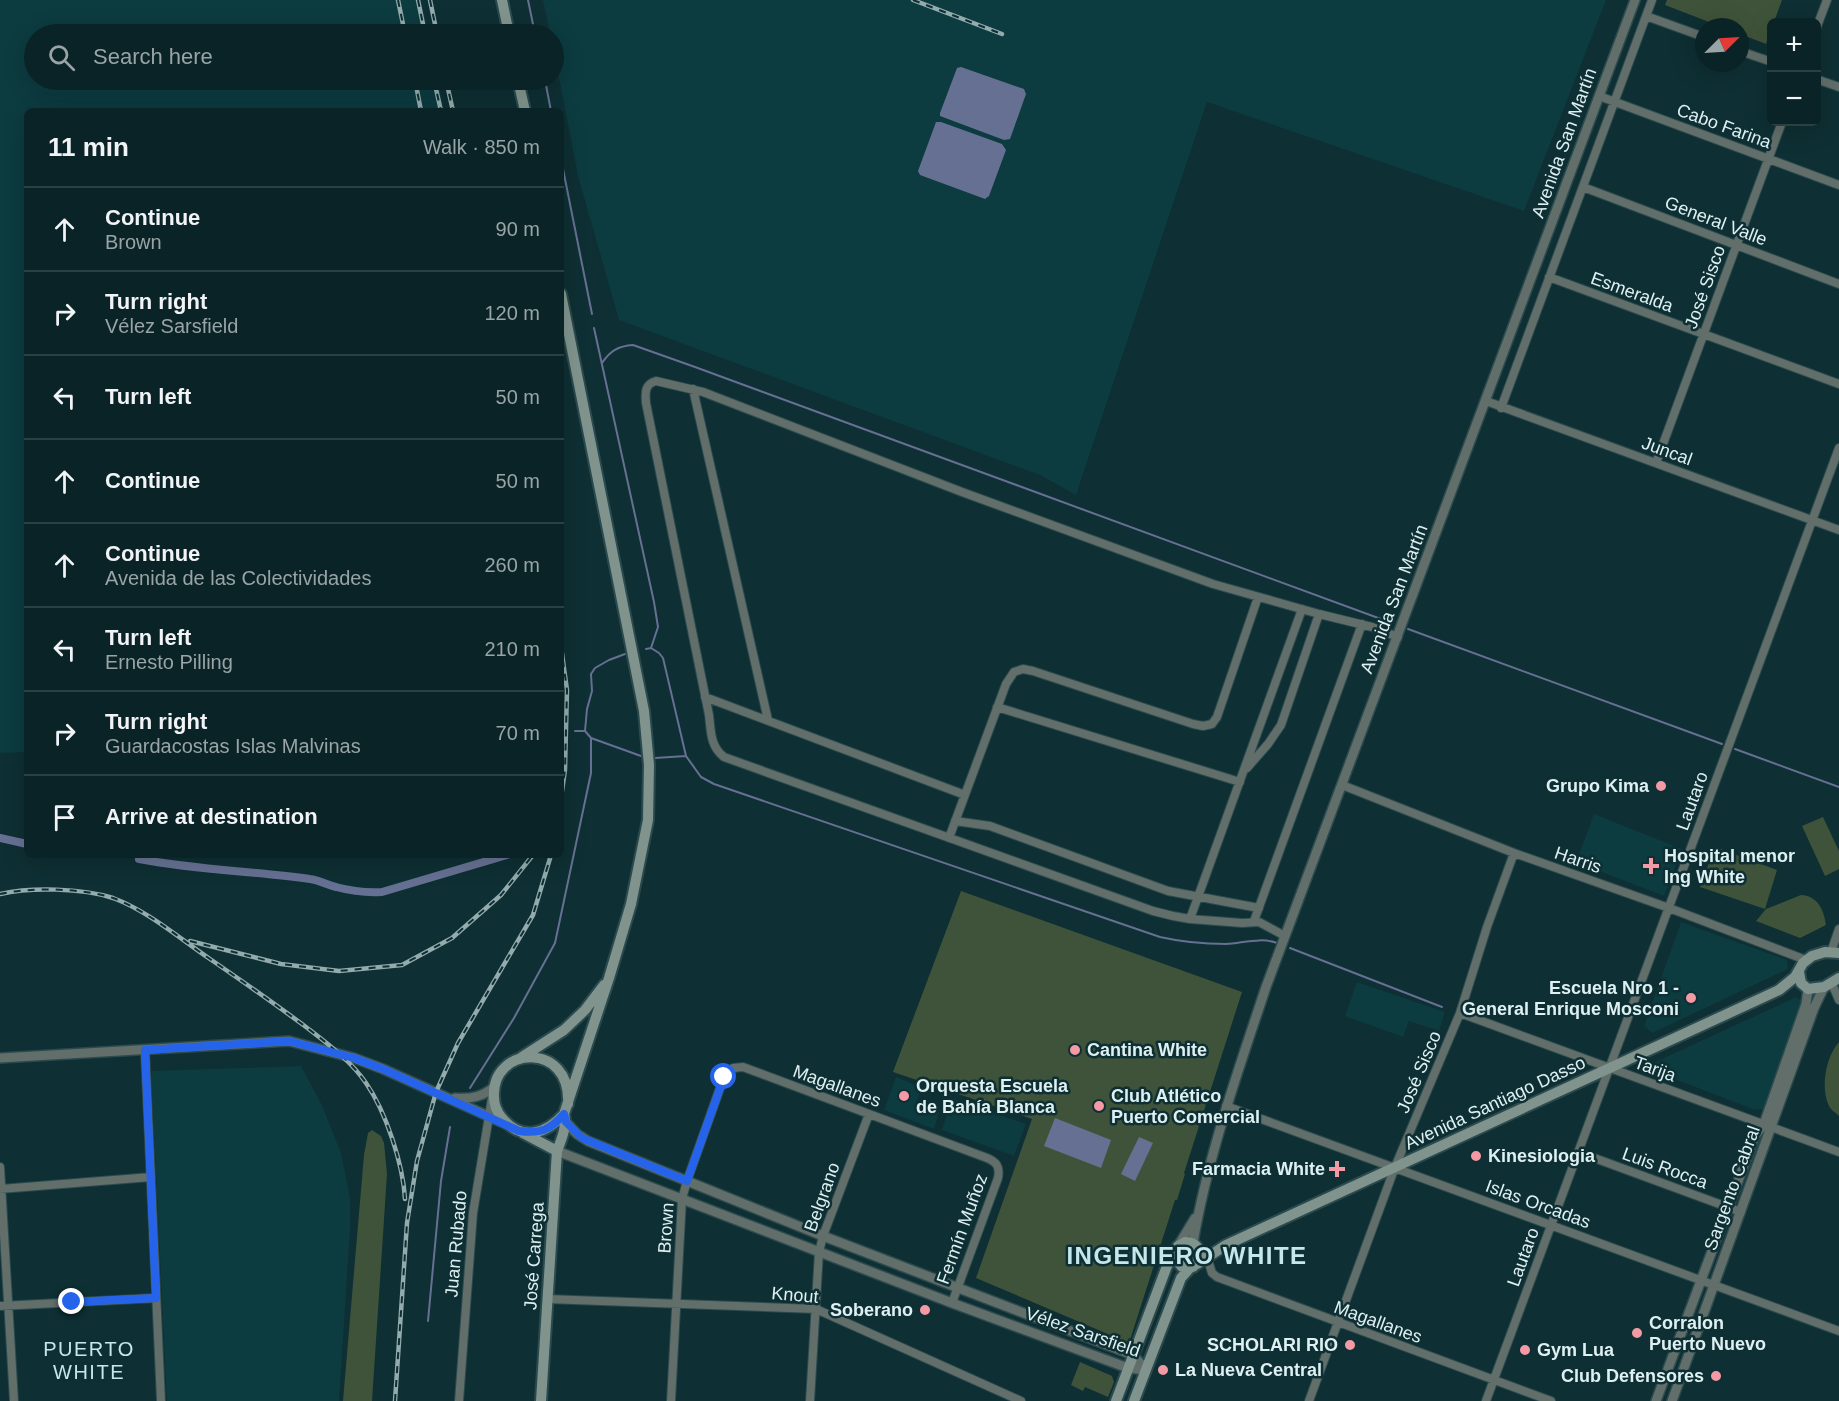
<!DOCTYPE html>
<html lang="en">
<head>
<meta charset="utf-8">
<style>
	:root { --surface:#0a2326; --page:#182f32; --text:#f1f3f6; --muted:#99a4a7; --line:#2a4043 }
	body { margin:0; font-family:Arial,sans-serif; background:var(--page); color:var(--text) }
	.controls { position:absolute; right:18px; top:18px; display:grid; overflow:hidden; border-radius:9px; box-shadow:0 6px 24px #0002 }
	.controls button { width:54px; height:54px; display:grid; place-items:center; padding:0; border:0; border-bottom:2px solid var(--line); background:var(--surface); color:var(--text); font:30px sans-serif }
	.compass { position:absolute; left:1695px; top:18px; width:54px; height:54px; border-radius:50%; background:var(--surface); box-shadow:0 6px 24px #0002; rotate:66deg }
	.stop { position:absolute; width:18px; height:18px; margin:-14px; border:4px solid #2563eb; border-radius:50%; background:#fff }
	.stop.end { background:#2563eb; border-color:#fff; box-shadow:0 2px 6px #0008 }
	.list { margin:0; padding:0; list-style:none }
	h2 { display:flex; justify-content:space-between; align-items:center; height:78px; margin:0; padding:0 24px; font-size:26px }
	h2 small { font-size:20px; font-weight:400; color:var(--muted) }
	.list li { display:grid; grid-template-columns:39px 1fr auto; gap:18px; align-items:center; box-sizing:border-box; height:84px; padding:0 24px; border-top:2px solid var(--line) }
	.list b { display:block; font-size:22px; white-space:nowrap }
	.list p { margin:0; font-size:20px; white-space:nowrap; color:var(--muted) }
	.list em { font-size:20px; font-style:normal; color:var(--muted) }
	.icon { flex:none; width:33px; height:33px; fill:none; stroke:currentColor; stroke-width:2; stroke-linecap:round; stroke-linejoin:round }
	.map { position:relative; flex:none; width:1839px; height:1401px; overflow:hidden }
	.search { position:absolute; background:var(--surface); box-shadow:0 6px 24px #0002; left:24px; top:24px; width:540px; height:66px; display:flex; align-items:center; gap:15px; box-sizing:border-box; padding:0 21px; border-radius:33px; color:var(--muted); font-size:22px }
	.panel { position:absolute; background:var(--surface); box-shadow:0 6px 24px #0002; left:24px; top:108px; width:540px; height:750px; border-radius:9px }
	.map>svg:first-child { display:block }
	.built { fill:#0c3b40 }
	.green { fill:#3f533a }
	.water { fill:#667092 }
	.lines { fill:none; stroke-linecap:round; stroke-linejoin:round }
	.stream { stroke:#667092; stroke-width:2 }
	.canal { stroke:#667092; stroke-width:8 }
	.minor-casing { stroke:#2b4a4e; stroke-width:10 }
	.tertiary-casing { stroke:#2b4a4e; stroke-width:12 }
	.secondary-casing { stroke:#2b4a4e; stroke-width:14 }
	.minor { stroke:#616e69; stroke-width:8 }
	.tertiary { stroke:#616e69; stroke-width:9 }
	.secondary { stroke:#80948d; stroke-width:10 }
	.rail-casing { stroke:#93abad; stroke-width:4.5 }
	.rail { stroke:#0e2f33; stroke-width:2; stroke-dasharray:7; stroke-linecap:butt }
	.route { stroke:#2563eb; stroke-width:8 }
	.poi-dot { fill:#f49aa5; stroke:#0e2f33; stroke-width:2 }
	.labels { text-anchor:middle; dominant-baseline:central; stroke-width:5; stroke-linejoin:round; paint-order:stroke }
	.street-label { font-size:18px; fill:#def0f2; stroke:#0e2f33 }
	.poi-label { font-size:18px; font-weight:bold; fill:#def0f2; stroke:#0e2f33; text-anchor:start }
	.neighbourhood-label { font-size:20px; letter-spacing:1.5px; fill:#c4e8ec; stroke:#0e2f33 }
	.district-label { font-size:24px; font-weight:bold; letter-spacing:1.5px; fill:#c4e8ec; stroke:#0e2f33 }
</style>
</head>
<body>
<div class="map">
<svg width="1839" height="1401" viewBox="0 0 1839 1401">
	<rect width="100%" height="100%" fill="#0e2f33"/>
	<path class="built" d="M0 0H421L429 34H34V80H438L444 111H27V752L0 753Z
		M543 0H1606L1524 211 1207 102 1076 495 1040 475 619 320 578 176 554 52V34H550Z
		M1594 814 1682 849 1664 896 1576 862Z
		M1681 922 1787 960 1788 969 1652 1033 1644 1026Z
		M1357 982 1445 1012 1439 1031 1409 1021 1403 1037 1345 1016Z
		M1796 997 1803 1002 1764 1109 1755 1110 1659 1073 1653 1063Z
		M301 1066 322 1105 341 1153 350 1197V1230L339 1401H167L151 1071Z
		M896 1077 922 1088 916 1104 939 1112 934 1129 884 1110Z
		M952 1098 1026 1124 1014 1156 942 1130Z"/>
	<path class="green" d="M1667 0H1782L1774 22H1772L1771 29 1766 44 1740 34V27H1722L1665 5Z
		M1823 817 1839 851V869L1825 876 1802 826Z
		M1715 847 1777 870 1765 909 1700 887Z
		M961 891 1242 992 1184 1173 1185 1174 1177 1200H1175L1129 1343 976 1278 1032 1119 893 1072Z
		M1801 895C1818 896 1824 910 1826 925L1800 938 1756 921 1766 909Z
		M1839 1042V1116C1836 1113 1831 1110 1829 1106 1820 1088 1826 1056 1839 1042Z
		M372 1130 381 1136 384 1143 387 1174 372 1401H343L364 1155 368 1133Z
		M1080 1362 1112 1376 1114 1382 1108 1397 1085 1387 1083 1391 1071 1385Z"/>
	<path class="water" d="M961 67 1024 89 1026 94 1010 139 1004 140 940 116V113L957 68Z
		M936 122H941L1002 144 1006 150 989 196 985 199 920 175 918 171Z
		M1055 1118 1111 1140 1101 1168 1044 1146Z
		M1139 1137 1153 1143 1135 1181 1121 1174Z"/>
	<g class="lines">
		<path class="stream" d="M528 0 535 34
			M545 80 551 111
			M561 159 592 314
			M594 328 654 602 658 627 651 648
			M602 363C610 351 618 346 633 345L695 367 1381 619
			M1408 629 1722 744
			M646 649 651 648 659 653 663 658 686 756 701 777 714 784 1160 937C1182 942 1203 944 1226 944 1243 943 1261 937 1277 943
			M575 731H585L591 738 641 756
			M585 731 587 709 592 691 591 674 595 668 609 660 625 654
			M1735 749 1839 787
			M655 758 686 756
			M1290 948 1442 1007
			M470 1088 514 1018 555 943 591 773V738
			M428 1321 441 1181 450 1127"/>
		<path class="canal" d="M0 838 27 844
			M139 859C196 870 253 871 310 879 319 880 327 885 336 887 351 891 367 893 382 892L507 855"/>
		<defs>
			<path id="minor" d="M1646 16 1704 37
				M1816 29 1827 0
				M1740 51 1772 62
				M1816 79 1839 87
				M1599 96 1839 185
				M1583 187 1839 284
				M1549 277 1839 384
				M693 389 768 720
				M1486 401 1839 530
				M1501 408 1652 0
				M1656 463 1782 122
				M705 697 965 795
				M997 707 1240 782
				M1247 768 1268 744 1281 725 1319 614
				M1342 785 1514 853 1669 908 1806 960
				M955 821 990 826 1168 891 1259 908
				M949 838 1006 684 1014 672 1023 669 1033 671 1193 724 1203 726 1212 724 1217 717 1258 597
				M1190 919 1302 609
				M1254 921 1362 624
				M1285 936 1259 922 1242 923 1190 919 1173 916 1153 911 724 757C710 746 711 731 709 715L646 403C645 392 645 384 656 381L703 392 962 492 1213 584 1319 614 1372 627 1398 637
				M1831 952 1839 929
				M1832 984 1839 1000
				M1460 1013 1839 1152
				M145 1050 161 1401
				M1226 1106 1839 1331
				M1578 1152 1741 1212
				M0 1167 14 1401
				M0 1189 151 1177
				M1207 1257 1212 1273 1217 1277 1551 1401
				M547 1299 816 1309 1021 1401
				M0 1306 156 1298
				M459 1401 473 1213 492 1098
				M671 1401 682 1199 687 1181 724 1077 733 1068 743 1067 987 1158C997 1162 1000 1167 998 1178L952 1303
				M810 1401 819 1252 823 1236 869 1114
				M1309 1401 1395 1167 1460 1013 1487 927 1514 853
				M1486 1401 1839 448"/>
			<path id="tertiary" d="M0 1058 289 1041 354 1058 383 1069 508 1125
				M455 1098C471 1099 483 1097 495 1086
				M566 1122 577 1134 588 1141 823 1236 1133 1355 1146 1370
				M557 1151 952 1303 1128 1368 1146 1370
				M1193 1243C1208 1155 1238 1071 1266 987L1635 0
				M1178 1246 1195 1218
				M1656 1401 1755 1136 1764 1124 1806 1004 1808 989
				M1672 1401 1814 1008 1824 987"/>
			<path id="secondary" d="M502 0 509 34
				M518 80 525 111
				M561 294 644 711 649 765 648 820 631 904 609 978 564 1114C546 1134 522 1142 502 1118 497 1112 494 1105 494 1097 491 1045 572 1041 568 1104
				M1799 972 1801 983 1808 989 1824 987 1839 978
				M522 1057 564 1030 585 1010 604 985
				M523 1133 557 1151
				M1197 1264 1226 1245 1779 990 1795 977 1803 963 1812 956 1825 952 1839 953
				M541 1401 557 1151C562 1138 567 1127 564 1114
				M1116 1401 1167 1266 1178 1246 1185 1242C1200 1242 1205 1257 1193 1267H1182L1175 1258 1176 1249
				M1134 1401 1181 1278 1190 1268"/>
		</defs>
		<use href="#minor" class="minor-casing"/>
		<use href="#tertiary" class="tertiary-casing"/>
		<use href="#secondary" class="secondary-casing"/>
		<use href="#minor" class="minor"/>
		<use href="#tertiary" class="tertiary"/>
		<use href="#secondary" class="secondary"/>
		<defs>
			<path id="rail" d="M398 0 405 34
				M418 0 425 34
				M430 0 437 34
				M913 0 1002 34
				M415 80 421 111
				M434 80 441 111
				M446 80 453 111
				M561 646 567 690 565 770 561 798
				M0 894C31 887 82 888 113 898 148 911 179 938 210 959 242 981 275 1004 306 1027 328 1044 351 1061 366 1083 386 1112 403 1164 405 1199
				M190 941 281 964 339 971 402 965 452 938 501 895 533 855
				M395 1401 407 1223 417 1161 436 1092 458 1043 533 915 551 855"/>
		</defs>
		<use href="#rail" class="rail-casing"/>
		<use href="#rail" class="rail"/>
	</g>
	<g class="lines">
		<path class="route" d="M72 1302 156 1298 145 1050 289 1041 354 1058 383 1069 519 1131C541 1134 550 1130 564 1114L566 1122 582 1138 687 1181 724 1077"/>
	</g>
	<g class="poi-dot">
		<circle cx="1661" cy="786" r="6"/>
		<path d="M1648 857h6v6h6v6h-6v6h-6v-6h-6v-6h6z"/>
		<circle cx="1691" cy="998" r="6"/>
		<circle cx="1075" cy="1050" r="6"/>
		<circle cx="904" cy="1096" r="6"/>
		<circle cx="1099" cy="1106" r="6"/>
		<circle cx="1476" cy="1156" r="6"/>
		<path d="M1334 1160h6v6h6v6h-6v6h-6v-6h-6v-6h6z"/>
		<circle cx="925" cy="1310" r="6"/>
		<circle cx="1637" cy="1333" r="6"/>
		<circle cx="1350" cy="1345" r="6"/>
		<circle cx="1525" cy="1350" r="6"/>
		<circle cx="1163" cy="1370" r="6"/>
		<circle cx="1716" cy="1376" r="6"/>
	</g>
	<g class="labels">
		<g class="street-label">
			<text transform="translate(1724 126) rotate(20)">Cabo Farina</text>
			<text transform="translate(1564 143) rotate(-70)">Avenida San Martín</text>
			<text transform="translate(1716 221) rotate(21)">General Valle</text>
			<text transform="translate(1705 287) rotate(-70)">José Sisco</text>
			<text transform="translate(1632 292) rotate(20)">Esmeralda</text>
			<text transform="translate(1667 451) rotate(20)">Juncal</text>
			<text transform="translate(1394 599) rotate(-69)">Avenida San Martín</text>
			<text transform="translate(1692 801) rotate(-70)">Lautaro</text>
			<text transform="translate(1578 860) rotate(19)">Harris</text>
			<text transform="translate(1655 1069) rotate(20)">Tarija</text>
			<text transform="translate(1419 1072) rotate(-67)">José Sisco</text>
			<text transform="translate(837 1086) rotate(20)">Magallanes</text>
			<text transform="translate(1495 1103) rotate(-25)">Avenida Santiago Dasso</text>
			<text transform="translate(1665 1168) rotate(20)">Luis Rocca</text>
			<text transform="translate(1732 1188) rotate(-70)">Sargento Cabral</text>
			<text transform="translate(822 1197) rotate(-70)">Belgrano</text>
			<text transform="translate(1538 1204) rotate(20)">Islas Orcadas</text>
			<text transform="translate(666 1228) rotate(-86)">Brown</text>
			<text transform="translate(962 1229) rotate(-70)">Fermín Muñoz</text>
			<text transform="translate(456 1244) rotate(-85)">Juan Rubado</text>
			<text transform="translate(534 1256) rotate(-86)">José Carrega</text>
			<text transform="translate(1523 1257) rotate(-70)">Lautaro</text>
			<text transform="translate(795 1295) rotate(5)">Knout</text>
			<text transform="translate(1378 1322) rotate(20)">Magallanes</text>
			<text transform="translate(1083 1332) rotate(19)">Vélez Sarsfield</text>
		</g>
		<g class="poi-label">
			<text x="1649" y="786" text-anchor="end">Grupo Kima</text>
			<text x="1664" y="856">Hospital menor<tspan x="1664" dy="21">Ing White</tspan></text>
			<text x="1679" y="988" text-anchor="end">Escuela Nro 1 -<tspan x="1679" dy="21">General Enrique Mosconi</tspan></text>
			<text x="1087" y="1050">Cantina White</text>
			<text x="916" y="1086">Orquesta Escuela<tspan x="916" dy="21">de Bahía Blanca</tspan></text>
			<text x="1111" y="1096">Club Atlético<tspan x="1111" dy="21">Puerto Comercial</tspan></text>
			<text x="1488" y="1156">Kinesiologia</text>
			<text x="1325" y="1169" text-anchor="end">Farmacia White</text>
			<text x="913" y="1310" text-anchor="end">Soberano</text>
			<text x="1649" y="1323">Corralon<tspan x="1649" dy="21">Puerto Nuevo</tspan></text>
			<text x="1338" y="1345" text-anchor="end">SCHOLARI RIO</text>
			<text x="1537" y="1350">Gym Lua</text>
			<text x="1175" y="1370">La Nueva Central</text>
			<text x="1704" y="1376" text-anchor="end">Club Defensores</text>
		</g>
		<g class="neighbourhood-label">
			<text x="89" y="1349">PUERTO<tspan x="89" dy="23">WHITE</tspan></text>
		</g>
		<g class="district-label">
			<text x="1187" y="1255">INGENIERO WHITE</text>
		</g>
	</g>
</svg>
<div class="controls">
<button>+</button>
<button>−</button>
</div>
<svg class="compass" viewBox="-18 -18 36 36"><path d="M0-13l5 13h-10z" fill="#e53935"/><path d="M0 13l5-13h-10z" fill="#99a4a7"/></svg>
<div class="stop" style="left:724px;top:1077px"></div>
<div class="stop end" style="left:72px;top:1302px"></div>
<div class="search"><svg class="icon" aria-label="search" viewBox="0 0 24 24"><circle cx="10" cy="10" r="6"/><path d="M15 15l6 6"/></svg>Search here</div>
<section class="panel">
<h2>11 min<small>Walk · 850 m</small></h2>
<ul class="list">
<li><svg class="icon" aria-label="ahead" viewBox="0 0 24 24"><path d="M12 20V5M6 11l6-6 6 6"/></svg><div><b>Continue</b><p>Brown</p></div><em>90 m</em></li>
<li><svg class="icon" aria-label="right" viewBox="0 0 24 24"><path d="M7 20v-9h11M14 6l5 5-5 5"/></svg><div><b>Turn right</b><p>Vélez Sarsfield</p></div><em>120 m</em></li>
<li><svg class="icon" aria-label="left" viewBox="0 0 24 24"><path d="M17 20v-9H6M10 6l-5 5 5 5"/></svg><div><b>Turn left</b></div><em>50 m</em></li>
<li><svg class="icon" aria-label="ahead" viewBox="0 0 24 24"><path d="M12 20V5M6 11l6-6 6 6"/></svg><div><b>Continue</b></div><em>50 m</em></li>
<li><svg class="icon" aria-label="ahead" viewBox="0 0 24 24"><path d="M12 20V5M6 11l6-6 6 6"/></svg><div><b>Continue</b><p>Avenida de las Colectividades</p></div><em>260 m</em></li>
<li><svg class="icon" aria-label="left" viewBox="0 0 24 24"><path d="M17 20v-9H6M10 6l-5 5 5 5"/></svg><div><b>Turn left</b><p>Ernesto Pilling</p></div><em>210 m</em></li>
<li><svg class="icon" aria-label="right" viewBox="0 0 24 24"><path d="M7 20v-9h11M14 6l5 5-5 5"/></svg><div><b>Turn right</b><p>Guardacostas Islas Malvinas</p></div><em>70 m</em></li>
<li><svg class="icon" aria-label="arrive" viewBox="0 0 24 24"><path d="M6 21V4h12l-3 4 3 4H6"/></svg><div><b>Arrive at destination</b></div></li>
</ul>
</section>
</div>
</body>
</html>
